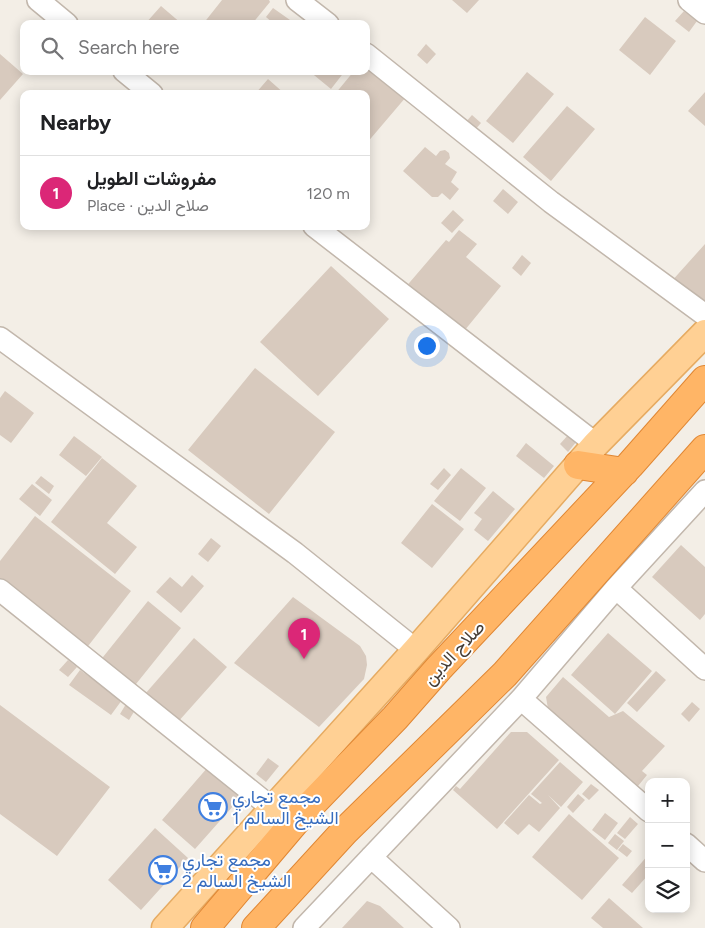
<!DOCTYPE html>
<html lang="en">
<head>
<meta charset="utf-8">
<style>
	:root { --surface:#fff; --page:#f6f6f6; --text:#202124; --muted:#757577; --line:#e0e0e0; --accent:#db2777 }
	body { margin:0; font-family:Figtree,Vazirmatn,sans-serif; background:var(--page); color:var(--text) }
	.controls { position:absolute; right:15px; bottom:15px; display:grid; overflow:hidden; border-radius:10px; box-shadow:0 2px 12px #0003 }
	.controls button { width:45px; height:45px; display:grid; place-items:center; padding:0; border:0; border-bottom:1px solid var(--line); background:var(--surface); color:var(--text); font:25px sans-serif }
	.you { position:absolute; left:426px; top:345px; width:18px; height:18px; margin:-12px; border:4px solid #fff; border-radius:50%; background:#1a73e8; box-shadow:0 0 0 8px #1a73e833 }
	.badge { display:grid; place-items:center; width:32px; height:32px; border-radius:50%; background:var(--accent); color:#fff; font-size:16px; font-weight:700 }
	.pin { position:absolute; translate:-50% -41px; filter:drop-shadow(0 1px 2px #0008) }
	.pin::after { content:''; position:absolute; top:26px; width:18px; height:15px; background:inherit; clip-path:polygon(0 0,100% 0,50% 100%) }
	.list { margin:0; padding:0; list-style:none }
	h2 { display:flex; justify-content:space-between; align-items:center; height:65px; margin:0; padding:0 20px; font-size:21px }
	h2 small { font-size:16px; font-weight:400; color:var(--muted) }
	.list li { display:grid; grid-template-columns:32px 1fr auto; gap:15px; align-items:center; box-sizing:border-box; height:75px; padding:0 20px; border-top:1px solid var(--line) }
	.list b { display:block; font-size:19px; white-space:nowrap }
	.list p { margin:0; font-size:16px; white-space:nowrap; color:var(--muted) }
	.list em { font-size:16px; font-style:normal; color:var(--muted) }
	.icon { flex:none; width:28px; height:28px; fill:none; stroke:currentColor; stroke-width:2; stroke-linecap:round; stroke-linejoin:round }
	.map { position:relative; flex:none; width:705px; height:928px; overflow:hidden }
	.search { position:absolute; background:var(--surface); box-shadow:0 2px 12px #0003; left:20px; top:20px; width:350px; height:55px; display:flex; align-items:center; gap:12px; box-sizing:border-box; padding:0 18px; border-radius:10px; color:var(--muted); font-size:19px }
	.panel { position:absolute; background:var(--surface); box-shadow:0 2px 12px #0003; left:20px; top:90px; width:350px; height:140px; border-radius:10px }
	.map>svg:first-child { display:block }
	.building { fill:#d8cabe }
	.lines { fill:none; stroke-linecap:round; stroke-linejoin:round }
	.minor-casing { stroke:#c2b7ac; stroke-width:24 }
	.major-casing { stroke:#e6ab62; stroke-width:29 }
	.highway-casing { stroke:#e08734; stroke-width:30 }
	.minor { stroke:#fff; stroke-width:21 }
	.major { stroke:#ffd094; stroke-width:26 }
	.highway { stroke:#ffb566; stroke-width:28 }
	.labels { text-anchor:middle; dominant-baseline:central; stroke-width:4; stroke-linejoin:round; paint-order:stroke }
	.street-label { font-size:18px; fill:#463d35; stroke:#fff }
	.shop-label { font-size:18px; fill:#366cbe; stroke:#fff; text-anchor:start }
</style>
</head>
<body>
<div class="map">
<svg width="705" height="928" viewBox="0 0 705 928">
	<rect width="100%" height="100%" fill="#f3eee6"/>
	<path class="building" d="M222 0H269L270 2 252 24H203Z
		M452 0H479L467 13Z
		M161 6 182 24H145Z
		M273 8 290 20 287 24H274L266 17Z
		M684 11 697 21 689 32 675 21Z
		M645 17 676 41 650 75 619 50Z
		M426 44 436 54 427 64 417 55Z
		M0 54 23 74 0 100Z
		M366 63 406 97 366 144V94H335L354 71H366Z
		M309 71H345L331 89Z
		M527 72 554 94 513 143 486 121Z
		M268 79 285 94H255Z
		M705 92V126L688 111Z
		M567 106 595 129 551 181 523 157Z
		M472 115 481 123 474 131 465 123Z
		M425 147 436 156 440 151 445 150 449 153 450 158 445 164 457 172 451 182 459 189 450 200 442 193 438 197H432L403 171Z
		M503 189 518 202 508 214 493 201Z
		M453 210 464 220 452 233 441 223Z
		M459 230 477 244 466 257 501 286 460 336 404 289 446 240 449 242Z
		M705 244V304L670 283Z
		M522 255 531 263 521 276 512 268Z
		M331 266 389 319 318 396 260 342Z
		M255 368 335 432 269 514 188 450Z
		M5 391 34 413 11 443 0 435V398Z
		M569 434 577 441 568 452 560 444Z
		M74 436 102 457 86 476 59 455Z
		M526 443 554 466 544 478 516 456Z
		M102 458 137 486 107 523 137 547 115 574 51 522Z
		M444 468 451 475 438 490 430 484Z
		M461 468 486 488 460 521 434 501Z
		M41 476 54 486 49 494 35 483Z
		M32 484 52 500 40 516 19 499Z
		M493 491 515 509 488 541 474 530 482 519 474 513Z
		M432 504 464 529 432 568 401 543Z
		M35 516 131 591 85 650 0 584V561Z
		M211 538 221 546 208 562 198 554Z
		M681 545 705 567V614L700 620 652 577Z
		M192 575 204 586 181 613 156 592 170 577 182 587Z
		M293 597 360 646 366 656 367 665 364 679 319 727 234 663Z
		M148 601 181 628 132 689 99 662Z
		M608 633 652 671 615 714 571 675Z
		M194 638 227 667 177 723 145 694Z
		M68 660 77 667 68 677 59 670Z
		M80 670 122 700 111 715 69 685Z
		M656 671 666 680 637 712 627 703Z
		M563 677 609 717 623 711 665 746 642 771 647 775 638 786 548 709 546 697Z
		M692 702 700 709 689 722 681 714Z
		M126 704 135 710 129 720 120 714Z
		M0 705 110 787 57 856 0 814Z
		M511 732H527L559 760 497 829 453 790 456 786 460 789Z
		M268 758 279 766 266 782 256 774Z
		M560 762 583 782 561 807 548 795 560 808 539 832 529 824 518 835 504 823 529 795 540 804 542 803 531 794Z
		M208 767 242 796 195 849 162 820Z
		M591 784 599 790 589 800 582 794Z
		M578 794 585 800 573 813 567 807Z
		M605 813 618 823 605 840 592 830Z
		M569 814 619 858 582 900 532 857Z
		M630 817 638 824 625 839 617 833Z
		M155 828 188 858 141 910 108 880Z
		M615 834 624 841 617 850 608 843Z
		M623 844 632 851 627 857 618 850Z
		M649 854V874L632 893 622 885Z
		M609 898 643 928H603L591 918Z
		M367 901 380 906 404 928H342Z"/>
	<g class="lines">
		<defs>
			<path id="minor" d="M38 0 67 24
				M297 0 328 24
				M689 0 705 13
				M366 54 551 202 705 315
				M124 71 152 94
				M314 226 596 444
				M0 338 295 553 416 650
				M616 588 705 669
				M0 590 272 808
				M521 699 649 811
				M686 844 705 861
				M371 857 449 928
				M304 928 521 699 616 588 705 491"/>
			<path id="major" d="M165 928 416 650 596 444 705 333"/>
			<path id="highway" d="M578 465 624 472
				M205 928 300 816 395 718 439 668 630 465 705 380
				M256 928 344 832 505 674 705 449"/>
		</defs>
		<use href="#minor" class="minor-casing"/>
		<use href="#major" class="major-casing"/>
		<use href="#highway" class="highway-casing"/>
		<use href="#minor" class="minor"/>
		<use href="#major" class="major"/>
		<use href="#highway" class="highway"/>
	</g>
	<defs>
		<symbol id="supermarket-ring" viewBox="-11 -11 22 22"><circle r="9.5" fill="#fff" stroke="#3f7fe0" stroke-width="1.5"/><path d="M-6-5.5h2.5l.6 2H6L4.5 2H-2.5L-4.4-4H-6ZM-1.5 3.2a1.3 1.3 0 1 0 .1 0ZM3 3.2a1.3 1.3 0 1 0 .1 0Z" fill="#3f7fe0"/></symbol>
	</defs>
	<g fill-rule="evenodd">
		<use href="#supermarket-ring" x="197" y="791" width="32" height="32"/>
		<use href="#supermarket-ring" x="147" y="854" width="32" height="32"/>
	</g>
	<g class="labels">
		<g class="street-label">
			<text transform="translate(454 653) rotate(-47)">صلاح الدين</text>
		</g>
		<g class="shop-label">
			<text x="232" y="797">مجمع تجاري<tspan x="232" dy="21">الشيخ السالم 1</tspan></text>
			<text x="182" y="860">مجمع تجاري<tspan x="182" dy="21">الشيخ السالم 2</tspan></text>
		</g>
	</g>
</svg>
<div class="controls">
<button>+</button>
<button>−</button>
<button><svg class="icon" aria-label="layers" viewBox="0 0 24 24"><path d="M12 4l9 5-9 5-9-5zM3 14l9 5 9-5"/></svg></button>
</div>
<div class="you"></div>
<div class="pin badge" style="left:304px;top:659px">1</div>
<div class="search"><svg class="icon" aria-label="search" viewBox="0 0 24 24"><circle cx="10" cy="10" r="6"/><path d="M15 15l6 6"/></svg>Search here</div>
<section class="panel">
<h2>Nearby<small></small></h2>
<ul class="list">
<li><span class="badge">1</span><div><b>مفروشات الطويل</b><p>Place · صلاح الدين</p></div><em>120 m</em></li>
</ul>
</section>
</div>
</body>
</html>
